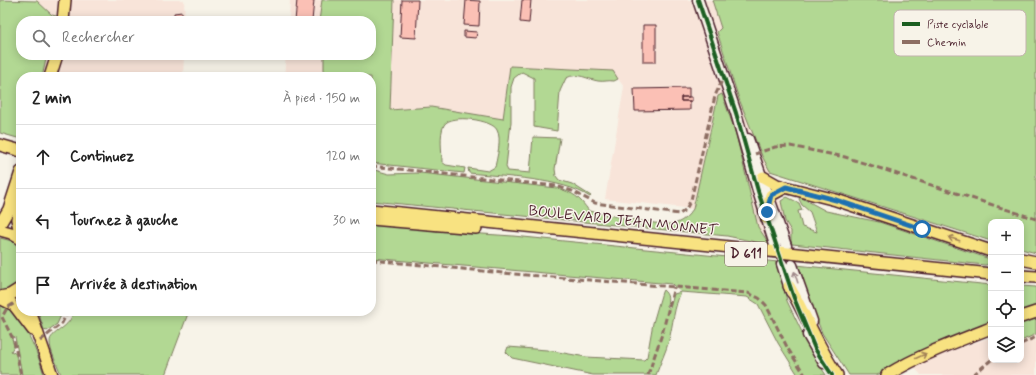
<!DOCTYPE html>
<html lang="fr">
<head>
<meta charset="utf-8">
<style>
	:root { --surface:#fff; --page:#f2f2f2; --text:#222; --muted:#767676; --line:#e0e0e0 }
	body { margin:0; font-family:Mynerve,sans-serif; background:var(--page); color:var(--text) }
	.controls { position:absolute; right:12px; bottom:12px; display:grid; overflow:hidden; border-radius:8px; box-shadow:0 2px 10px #0003 }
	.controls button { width:36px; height:36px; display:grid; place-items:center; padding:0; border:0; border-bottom:1px solid var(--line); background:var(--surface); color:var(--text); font:20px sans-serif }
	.stop { position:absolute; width:12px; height:12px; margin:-9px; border:3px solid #1f6fb2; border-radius:50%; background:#fff }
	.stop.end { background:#1f6fb2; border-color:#fff; box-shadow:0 1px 4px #0008 }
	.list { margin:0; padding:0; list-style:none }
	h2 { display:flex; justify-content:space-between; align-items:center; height:52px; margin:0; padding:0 16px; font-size:17px }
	h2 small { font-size:13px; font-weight:400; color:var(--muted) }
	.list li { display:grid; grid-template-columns:26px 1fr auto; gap:12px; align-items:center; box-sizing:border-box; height:64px; padding:0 16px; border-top:1px solid var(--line) }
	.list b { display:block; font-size:15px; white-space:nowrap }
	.list em { font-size:13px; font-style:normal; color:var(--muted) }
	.icon { flex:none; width:22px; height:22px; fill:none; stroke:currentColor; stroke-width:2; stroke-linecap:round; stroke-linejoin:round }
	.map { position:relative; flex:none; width:1036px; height:375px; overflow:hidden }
	.search { position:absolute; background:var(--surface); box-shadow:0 2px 10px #0003; left:16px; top:16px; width:360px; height:44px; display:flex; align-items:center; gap:10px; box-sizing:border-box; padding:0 14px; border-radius:16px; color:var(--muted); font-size:15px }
	.panel { position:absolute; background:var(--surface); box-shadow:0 2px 10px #0003; left:16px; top:72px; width:360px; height:244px; border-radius:16px }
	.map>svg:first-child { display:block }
	.built { fill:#f8e4d9 }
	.green { fill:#b2d893; stroke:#7e7c5f }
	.building { fill:#fbc0b5; stroke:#4a1f2b }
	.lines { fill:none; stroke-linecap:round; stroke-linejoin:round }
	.secondary-casing { stroke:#4a1f2b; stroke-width:13 }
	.primary-casing { stroke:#4a1f2b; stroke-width:14 }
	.secondary { stroke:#f7f3e8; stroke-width:10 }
	.primary { stroke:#f8e281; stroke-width:11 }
	.quiet { stroke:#8d6e63; stroke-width:3; stroke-dasharray:6 3; stroke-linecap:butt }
	.cycleway-casing { stroke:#f7f3e8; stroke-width:6 }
	.cycleway { stroke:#1b5e20; stroke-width:4 }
	.oneway { stroke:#a18056 }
	.oneway2 { stroke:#a0898a }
	.route { stroke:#1f6fb2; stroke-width:5 }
	.labels { text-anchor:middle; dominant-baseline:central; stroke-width:3; stroke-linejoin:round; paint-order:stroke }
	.shield { fill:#f7f3e8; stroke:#7e5f64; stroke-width:1 }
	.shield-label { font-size:14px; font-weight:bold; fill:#4a1f2b }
	.street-label { font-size:15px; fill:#4a1f2b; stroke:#f7f3e8 }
	.key { fill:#f7f3e8; stroke:#c3b3af; stroke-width:1 }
	.key-label { font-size:11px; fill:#4a1f2b }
</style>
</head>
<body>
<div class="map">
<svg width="1036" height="375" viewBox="0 0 1036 375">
	<rect width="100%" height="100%" fill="#f7f3e8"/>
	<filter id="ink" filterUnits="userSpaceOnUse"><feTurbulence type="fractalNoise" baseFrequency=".025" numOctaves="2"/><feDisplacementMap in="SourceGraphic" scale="8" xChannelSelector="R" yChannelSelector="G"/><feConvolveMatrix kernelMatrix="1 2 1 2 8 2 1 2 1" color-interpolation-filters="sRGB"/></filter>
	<g filter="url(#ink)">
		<path class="built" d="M31 0H184L185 21H55L56 16 52 15 37 1Z
			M290 0H322L319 21H289Z
			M394 0H712L721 28 717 33 727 66 762 156 770 171 781 201 785 221 791 231 790 248 770 245 758 227 736 134 718 96 693 209 605 199 624 87 612 71 510 66 503 119 431 107 390 110Z
			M47 55H184L183 77H42Z
			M286 55H324V77H284Z
			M1036 324V375H921L914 367 935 357 991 337V360H1021V328Z"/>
		<path class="green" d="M0 0 37 1 52 15 56 16 55 21H21V55H47L42 77H21V139L0 133Z
			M322 0H394L390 110 431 107 503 119 510 66 613 71 618 79 614 81C608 80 604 82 598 81 586 79 579 72 566 78L560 91 557 131 534 127V78L522 72 514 78 511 87V122L506 167 508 171 530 173 533 137 560 138 555 169 556 176 559 180 572 184 591 196 590 197C562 178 504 177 469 173L468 168 488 171 495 167C497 157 502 139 497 130 493 120 451 113 444 125 439 135 442 151 442 162L446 165 465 168 464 173 371 163V77H324V55H371V21H319Z
			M712 0H1036V253L1021 249V222H991V241L770 171 762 156 739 99 717 32 721 28Z
			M722 94 736 134 758 227 770 245 727 236 371 201V169L389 174 420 173 557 188C574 193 579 197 589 211 604 214 666 228 677 223 684 220 689 215 693 209L718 96Z
			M787 197 799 203 802 210 798 211 802 227 817 232 810 212 802 205 799 199 800 197 826 211 879 222 990 259V264L985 265 792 244 791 241V231L785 221 781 201Z
			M371 224 437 231 513 236 778 262 787 301 814 357 826 375H798L778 343 758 304 747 297 681 292C674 307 673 324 669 340 666 352 660 363 656 375H593L512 358 506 352 508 347 547 350 586 357 644 360 647 357 653 323 662 292 663 290C669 295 668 299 667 306L670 308 674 294 681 292 672 284 371 258Z
			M0 238 12 241 21 250V280L12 288 0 292Z
			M796 265 991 285V323L912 357 877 375H849L822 333Z
			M1021 286 1036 287V307L1021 313Z
			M0 306C22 309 39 357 44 375H22L15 337 11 335 14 346 11 351 16 354 20 375H0Z
			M38 311H63L57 324 47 331 44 330Z
			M73 311H189L165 375H61C58 365 50 352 50 342 49 332 72 328 73 311Z
			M1036 317V334L1021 341V323Z"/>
		<path class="building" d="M297 0H314L312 21H295Z
			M402 0H418L416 38 400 37Z
			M466 0 480 1 479 26 464 25Z
			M522 0H531L529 23 520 22Z
			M182 12V20L174 21V13Z
			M643 25H656V62H643Z
			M464 31 477 32 476 38 464 37Z
			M689 88V97H681V101H690V110L635 111 634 89Z
			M681 97H692V101H681Z"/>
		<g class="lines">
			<defs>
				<path id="secondary" d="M698 0 736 113 758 191 775 245
					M748 139 786 246
					M782 264 791 292
					M792 265 812 321
					M808 335 824 363"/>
				<path id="primary" d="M63 21 65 0
					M50 77 57 55
					M0 145 21 151
					M763 177 777 185 836 200 991 251
					M21 199 17 219 21 238
					M371 210 991 274
					M371 219 476 228
					M767 219 768 204 771 195 786 187
					M0 224 9 209 21 172
					M0 230 11 233 21 239
					M1021 259 1036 262
					M1021 276 1036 277
					M789 286C806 315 818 347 837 375
					M0 297 10 295 21 288
					M0 298 14 305 33 330
					M30 311 52 375
					M1021 317 1036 312
					M887 375C920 355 955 342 991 328"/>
			</defs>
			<use href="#secondary" class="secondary-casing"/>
			<use href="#primary" class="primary-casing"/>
			<use href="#secondary" class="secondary"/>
			<use href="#primary" class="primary"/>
			<path class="quiet" d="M755 154 775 147 790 146 845 157 1036 219
				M371 166 556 186 572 191 595 203 680 214 686 209 691 200 715 96 724 76
				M371 260 503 273 748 293 759 298 766 305 788 349 805 375
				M21 299 7 308 2 317 14 341 21 375
				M40 341 62 323 68 311
				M1021 344 1036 337
				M648 375 662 334 674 287
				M973 375 991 360"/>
			<defs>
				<path id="cycleway" d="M698 0 736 113 758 191 794 298 815 349 832 375"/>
			</defs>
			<use href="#cycleway" class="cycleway-casing"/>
			<use href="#cycleway" class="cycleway"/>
		</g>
		<defs><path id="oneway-shaft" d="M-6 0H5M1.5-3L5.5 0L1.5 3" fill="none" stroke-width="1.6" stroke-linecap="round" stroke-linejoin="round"/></defs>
		<g class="oneway">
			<use href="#oneway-shaft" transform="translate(954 239) rotate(-162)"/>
			<use href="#oneway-shaft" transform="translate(921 356) rotate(-25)"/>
		</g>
		<use class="oneway2" href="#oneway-shaft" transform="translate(796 277) rotate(-108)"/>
	</g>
	<g class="lines" filter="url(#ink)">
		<path class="route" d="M767 212 771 195 786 187 836 200 922 229"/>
	</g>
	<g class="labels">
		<rect class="shield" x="725" y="242" width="42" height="24" rx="3"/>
		<g class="shield-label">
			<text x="746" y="254">D 611</text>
		</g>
		<g class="street-label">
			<text transform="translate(623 221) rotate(6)">BOULEVARD JEAN MONNET</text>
		</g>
	</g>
	<rect x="894" y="10" width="132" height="46" rx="6" class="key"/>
	<rect x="902" y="22" width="18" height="4" fill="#1b5e20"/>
	<rect x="902" y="40" width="18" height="4" fill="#8d6e63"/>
	<g class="key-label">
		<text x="927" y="28">Piste cyclable</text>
		<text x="927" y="46">Chemin</text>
	</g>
</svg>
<div class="controls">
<button>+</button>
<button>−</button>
<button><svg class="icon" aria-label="locate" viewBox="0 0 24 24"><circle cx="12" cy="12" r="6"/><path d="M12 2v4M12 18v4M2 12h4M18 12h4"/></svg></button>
<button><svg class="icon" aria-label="layers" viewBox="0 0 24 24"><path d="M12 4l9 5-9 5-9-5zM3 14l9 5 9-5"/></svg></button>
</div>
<div class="stop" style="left:922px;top:229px"></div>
<div class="stop end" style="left:767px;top:212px"></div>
<div class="search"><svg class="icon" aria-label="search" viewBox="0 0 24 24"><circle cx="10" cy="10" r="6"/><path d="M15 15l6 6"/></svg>Rechercher</div>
<section class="panel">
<h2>2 min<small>À pied · 150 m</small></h2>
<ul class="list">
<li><svg class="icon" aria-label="ahead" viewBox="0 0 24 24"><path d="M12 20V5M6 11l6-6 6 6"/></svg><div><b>Continuez</b></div><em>120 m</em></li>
<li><svg class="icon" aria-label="left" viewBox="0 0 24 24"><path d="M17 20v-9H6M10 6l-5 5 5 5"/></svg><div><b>Tournez à gauche</b></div><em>30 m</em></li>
<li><svg class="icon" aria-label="arrive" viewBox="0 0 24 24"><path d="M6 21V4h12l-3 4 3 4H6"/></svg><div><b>Arrivée à destination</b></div></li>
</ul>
</section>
</div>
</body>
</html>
